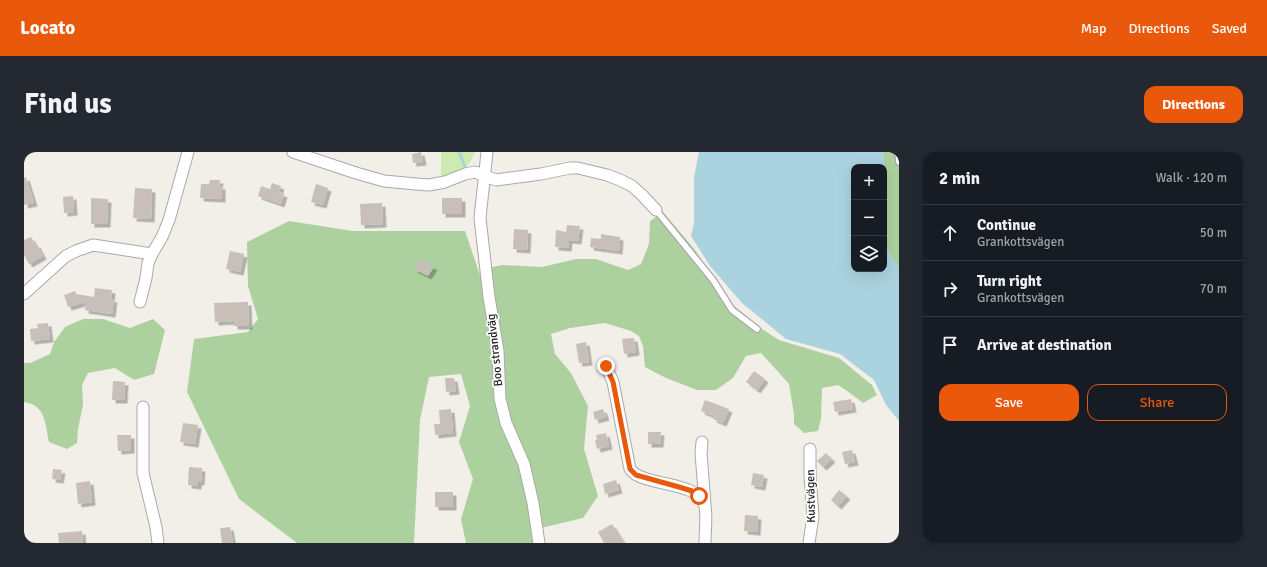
<!DOCTYPE html>
<html lang="en">
<head>
<meta charset="utf-8">
<style>
	:root { --surface:#171b24; --page:#242831; --text:#f1f3f6; --muted:#9ea1a6; --line:#363941; --accent:#ea580c }
	body { margin:0; font-family:Signika,sans-serif; background:var(--page); color:var(--text) }
	.controls { position:absolute; right:12px; top:12px; display:grid; overflow:hidden; border-radius:8px; box-shadow:0 4px 16px #0002 }
	.controls button { width:36px; height:36px; display:grid; place-items:center; padding:0; border:0; border-bottom:1px solid var(--line); background:var(--surface); color:var(--text); font:20px sans-serif }
	.stop { position:absolute; width:12px; height:12px; margin:-9px; border:3px solid #ea580c; border-radius:50%; background:#fff }
	.stop.end { background:#ea580c; border-color:#fff; box-shadow:0 1px 4px #0008 }
	.list { margin:0; padding:0; list-style:none }
	h2 { display:flex; justify-content:space-between; align-items:center; height:52px; margin:0; padding:0 16px; font-size:17px }
	h2 small { font-size:13px; font-weight:400; color:var(--muted) }
	.list li { display:grid; grid-template-columns:26px 1fr auto; gap:12px; align-items:center; box-sizing:border-box; height:56px; padding:0 16px; border-top:1px solid var(--line) }
	.list b { display:block; font-size:15px; white-space:nowrap }
	.list p { margin:0; font-size:13px; white-space:nowrap; color:var(--muted) }
	.list em { font-size:13px; font-style:normal; color:var(--muted) }
	.actions { display:flex; gap:8px; padding:12px 16px }
	.actions a { flex:1; padding:9px 0; border:1px solid var(--accent); border-radius:12px; text-align:center; font-size:14px; color:var(--accent) }
	.actions .main { background:var(--accent); color:#fff }
	.icon { flex:none; width:22px; height:22px; fill:none; stroke:currentColor; stroke-width:2; stroke-linecap:round; stroke-linejoin:round }
	.map { position:relative; flex:none; width:875px; height:391px; overflow:hidden; border-radius:12px }
	header { display:flex; align-items:center; gap:24px; box-sizing:border-box; height:56px; padding:0 20px; background:var(--accent); color:#fff }
	header strong { font-size:19px }
	nav { display:flex; gap:22px; margin-inline-start:auto; font-size:14px }
	.intro { display:flex; align-items:center; justify-content:space-between; box-sizing:border-box; height:96px; padding:0 24px }
	h1 { margin:0; font-size:28px }
	.button { padding:10px 18px; border-radius:12px; background:var(--accent); color:#fff; font-size:14px; font-weight:700 }
	main { display:flex; gap:24px; padding:0 24px }
	aside { flex:1; background:var(--surface); border-radius:12px; box-shadow:0 4px 16px #0002 }
	.map>svg:first-child { display:block }
	.grass { fill:#cdebb0 }
	.forest { fill:#add19e }
	.water { fill:#aad3df }
	.lines { fill:none; stroke-linecap:round; stroke-linejoin:round }
	.stream { stroke:#aad3df; stroke-width:3 }
	.building { fill:#c7bfb8; filter:url(#shadow) }
	.lane-casing { stroke:#a9a9a9; stroke-width:8 }
	.street-casing { stroke:#a9a9a9; stroke-width:13 }
	.lane { stroke:#fff; stroke-width:5.5 }
	.street { stroke:#fff; stroke-width:11 }
	.route { stroke:#ea580c; stroke-width:5 }
	.labels { text-anchor:middle; dominant-baseline:central; stroke-width:3.5; stroke-linejoin:round; paint-order:stroke }
	.street-label { font-size:12px; fill:#222; stroke:#fff }
</style>
</head>
<body>
<header>
<strong>Locato</strong>
<nav><a>Map</a><a>Directions</a><a>Saved</a></nav>
</header>
<div class="intro"><h1>Find us</h1><a class="button">Directions</a></div>
<main>
<div class="map">
<svg width="875" height="391" viewBox="0 0 875 391">
	<defs>
		<filter id="shadow"><feDropShadow dx="3.5" dy="3.5" stdDeviation="0" flood-color="#0004"/></filter>
	</defs>
	<rect width="100%" height="100%" fill="#f2efe9"/>
	<path class="grass" d="M417 0H451C443 20 436 19 417 25Z"/>
	<path class="forest" d="M859 0H875V116L873 114 860 92V82L862 79V60Z
		M639 60 671 98 707 151 732 173 755 188 815 206 848 233 853 243 839 251 826 241 814 233 798 236 797 267 794 279 780 281 770 272V262L765 232 737 201 722 204 709 226 692 238H673L642 226 621 215 619 194 615 184 607 179 581 171 546 176 527 182 531 202 547 221 564 254 560 297 574 344 559 366 517 376 486 271 481 246 464 116 478 113 518 115 552 107H572L604 118 617 112 625 92 626 69Z
		M265 69 329 79H441L459 132 472 200V248L497 315 505 352 511 391H442L437 367 449 327 435 290 446 254 437 222 405 225 396 268 390 391H273L215 347 163 240 170 187 224 180 234 167 224 134 223 90Z
		M59 167H79L106 176 129 167 141 178 130 222 110 228 91 216 64 221 58 233 59 253 54 277 53 291 43 297 25 290C21 272 22 253 0 250V211H6L26 202 30 190 41 175Z"/>
	<path class="water" d="M675 0H859L860 6C861 26 862 46 861 67 861 73 863 78 860 82V15H830V117H860V92L873 114 875 116V269L862 253 850 228 816 202 762 187 718 151 686 114 667 84 670 71V25Z"/>
	<g class="lines">
		<path class="stream" d="M435 0 442 17"/>
	</g>
	<path class="building" d="M397 0 399 10 389 11 388 2Z
		M2 25 10 51 0 53V26Z
		M186 28H196L195 34H198V47L176 46 177 32H185Z
		M248 31 257 34 255 40 260 42 257 52 234 44 237 34 246 37Z
		M292 32 304 36 299 53 287 50Z
		M111 36 128 37 127 67 109 66Z
		M49 44 50 60 40 61 39 45Z
		M67 46 84 47 83 72H67Z
		M418 46H438V62H418Z
		M358 51 359 72 337 73 336 52Z
		M543 73 556 74 554 89 545 88 544 96 531 95 532 78 542 80Z
		M490 77 504 78 503 98 489 97Z
		M577 82 596 85 595 99 566 95 567 86 577 87Z
		M7 85 11 93 13 92 19 104 5 112 0 103V88Z
		M206 99 220 102 216 120 202 117Z
		M396 107 410 115 404 124 390 117Z
		M71 136 88 138 87 147H90L88 162 61 158 62 150 44 155 40 143 51 139 52 142 70 145Z
		M224 150 225 174H210V169L191 170 190 151Z
		M24 171 26 187 7 189 6 177 14 176 13 172Z
		M610 186 612 200 600 202 598 187Z
		M562 190 565 210 555 211 552 192Z
		M730 219 741 227 733 238 722 230Z
		M421 226H430L432 239 422 240Z
		M89 229 101 230 100 248H88Z
		M827 247 829 257 811 260 809 250Z
		M681 248 705 257 699 271 689 267 690 264 677 259Z
		M427 257 429 281 411 283 410 272H416L415 258Z
		M579 257 582 265 571 268 569 260Z
		M159 271 174 273 171 292 156 290Z
		M624 280H637L636 292H624Z
		M582 281 585 294 573 297 571 288H573L572 283Z
		M93 283H107V298L94 299Z
		M828 298 831 310 821 312 818 300Z
		M802 301 808 307 799 315 793 309Z
		M165 315 178 316 177 330H174V334L164 333Z
		M29 317 38 318 36 328 28 327Z
		M729 321 740 323 738 335 727 333Z
		M592 328 595 338 581 342 579 332Z
		M66 329 68 350 54 352 52 331Z
		M815 338 823 344 814 354 807 348Z
		M411 340H429V355H411Z
		M721 363 734 364 733 380 720 379Z
		M588 372 600 391H580L574 380Z
		M206 375 209 391H198L196 376Z
		M58 379 59 391H35L34 381Z"/>
	<g class="lines">
		<defs>
			<path id="lane" d="M874 0 875 10
				M632 58 689 128 708 158 733 177"/>
			<path id="street" d="M269 0 332 21 360 29 392 32 405 33 421 30 441 22 451 20 472 28 517 22 546 16H554L583 23 596 28 608 34 618 43 632 58
				M463 0 456 66 465 145 474 199 476 247 482 271 500 312 509 351 515 391
				M0 142 42 104 52 99 69 93 128 102
				M116 150 122 126 124 111 128 102 138 85 145 68 164 0
				M582 214 589 230 606 317C608 319 610 322 613 323 628 333 676 331 681 354 683 364 681 380 681 391
				M119 255V321L132 375 134 391
				M678 290 677 301 681 352
				M785 391 789 364 786 324V297"/>
		</defs>
		<use href="#lane" class="lane-casing"/>
		<use href="#street" class="street-casing"/>
		<use href="#lane" class="lane"/>
		<use href="#street" class="street"/>
	</g>
	<g class="lines">
		<path class="route" d="M582 214 589 230 606 317 612 323 655 335 668 339 675 344"/>
	</g>
	<g class="labels">
		<g class="street-label">
			<text transform="translate(471 198) rotate(-96)">Boo strandväg</text>
			<text transform="translate(787 344) rotate(-91)">Kustvägen</text>
		</g>
	</g>
</svg>
<div class="controls">
<button>+</button>
<button>−</button>
<button><svg class="icon" aria-label="layers" viewBox="0 0 24 24"><path d="M12 4l9 5-9 5-9-5zM3 14l9 5 9-5"/></svg></button>
</div>
<div class="stop" style="left:675px;top:344px"></div>
<div class="stop end" style="left:582px;top:214px"></div>
</div>
<aside>
<h2>2 min<small>Walk · 120 m</small></h2>
<ul class="list">
<li><svg class="icon" aria-label="ahead" viewBox="0 0 24 24"><path d="M12 20V5M6 11l6-6 6 6"/></svg><div><b>Continue</b><p>Grankottsvägen</p></div><em>50 m</em></li>
<li><svg class="icon" aria-label="right" viewBox="0 0 24 24"><path d="M7 20v-9h11M14 6l5 5-5 5"/></svg><div><b>Turn right</b><p>Grankottsvägen</p></div><em>70 m</em></li>
<li><svg class="icon" aria-label="arrive" viewBox="0 0 24 24"><path d="M6 21V4h12l-3 4 3 4H6"/></svg><div><b>Arrive at destination</b></div></li>
</ul>
<div class="actions"><a class="main">Save</a><a>Share</a></div>
</aside>
</main>
</body>
</html>
